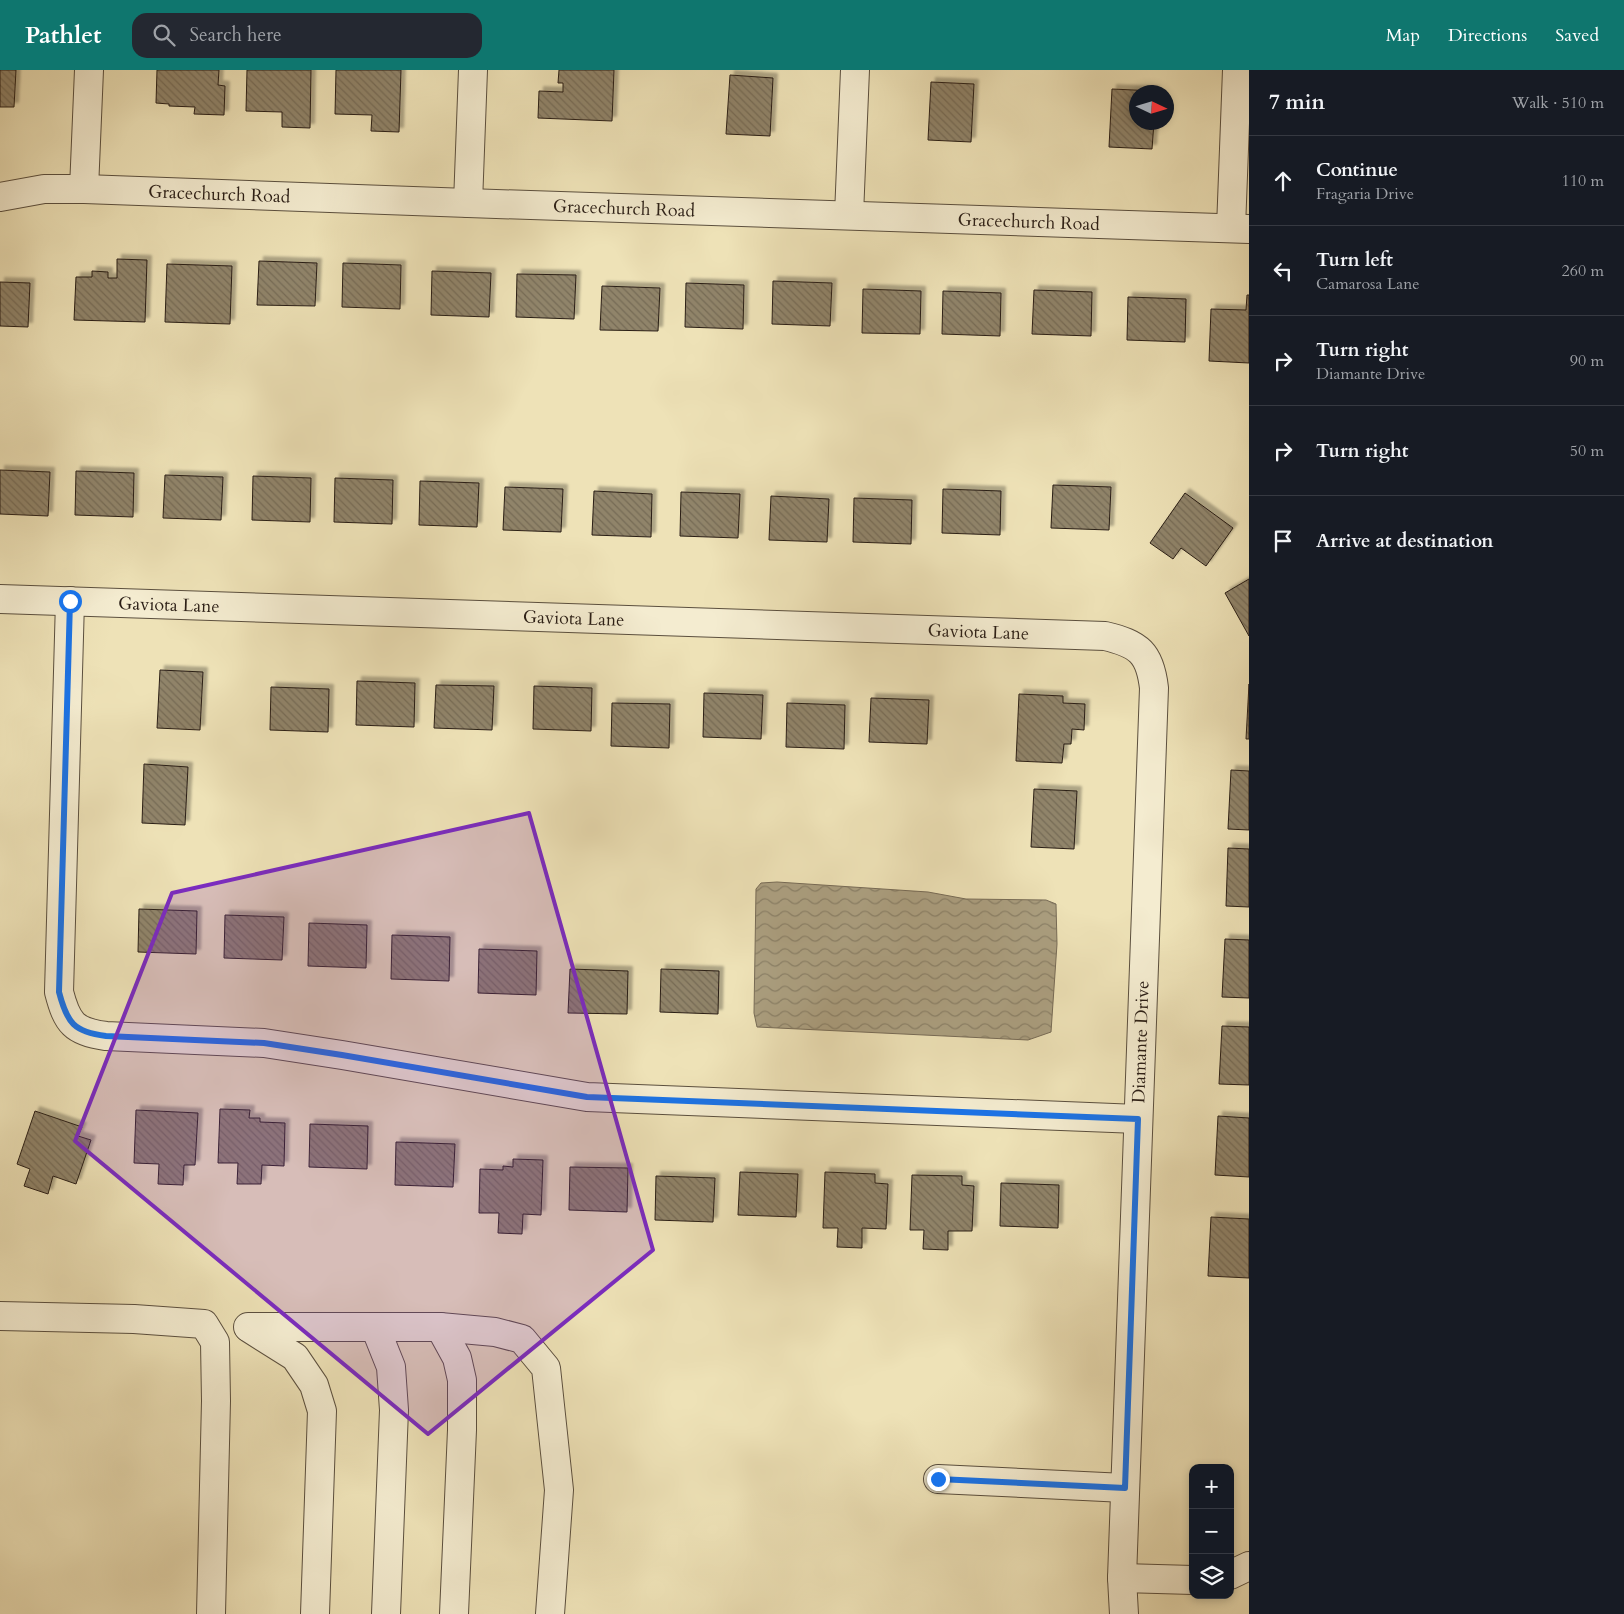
<!DOCTYPE html>
<html lang="en">
<head>
<meta charset="utf-8">
<style>
	:root { --surface:#171b24; --page:#242831; --text:#f1f3f6; --muted:#9ea1a6; --line:#363941; --accent:#0f766e }
	body { margin:0; font-family:Cardo,serif; background:var(--page); color:var(--text) }
	.controls { position:absolute; right:15px; bottom:15px; display:grid; overflow:hidden; border-radius:10px; box-shadow:0 2px 8px #0003 }
	.controls button { width:45px; height:45px; display:grid; place-items:center; padding:0; border:0; border-bottom:1px solid var(--line); background:var(--surface); color:var(--text); font:25px sans-serif }
	.compass { position:absolute; left:1129px; top:15px; width:45px; height:45px; border-radius:50%; background:var(--surface); box-shadow:0 2px 8px #0003; rotate:94deg }
	.stop { position:absolute; width:15px; height:15px; margin:-11px; border:4px solid #1a73e8; border-radius:50%; background:#fff }
	.stop.end { background:#1a73e8; border-color:#fff; box-shadow:0 1px 5px #0008 }
	.list { margin:0; padding:0; list-style:none }
	h2 { display:flex; justify-content:space-between; align-items:center; height:65px; margin:0; padding:0 20px; font-size:21px }
	h2 small { font-size:16px; font-weight:400; color:var(--muted) }
	.list li { display:grid; grid-template-columns:32px 1fr auto; gap:15px; align-items:center; box-sizing:border-box; height:90px; padding:0 20px; border-top:1px solid var(--line) }
	.list b { display:block; font-size:19px; white-space:nowrap }
	.list p { margin:0; font-size:16px; white-space:nowrap; color:var(--muted) }
	.list em { font-size:16px; font-style:normal; color:var(--muted) }
	.icon { flex:none; width:28px; height:28px; fill:none; stroke:currentColor; stroke-width:2; stroke-linecap:round; stroke-linejoin:round }
	.map { position:relative; flex:none; width:1249px; height:1544px; overflow:hidden }
	header { display:flex; align-items:center; gap:30px; box-sizing:border-box; height:70px; padding:0 25px; background:var(--accent); color:#fff }
	header strong { font-size:24px }
	nav { display:flex; gap:28px; margin-inline-start:auto; font-size:18px }
	.search { width:350px; height:45px; background:var(--page); display:flex; align-items:center; gap:12px; box-sizing:border-box; padding:0 18px; border-radius:15px; color:var(--muted); font-size:19px }
	main { display:flex }
	aside { flex:1; background:var(--surface) }
	.map>svg:first-child { display:block }
	.water { fill:url(#water-waves); stroke:#776b56 }
	.building { fill:url(#building-back-hatch); stroke:#2a1e16; filter:url(#shadow) }
	.lines { fill:none; stroke-linecap:round; stroke-linejoin:round }
	.minor-casing { stroke:#5b4f3e; stroke-width:30 }
	.minor { stroke:#f4ecd0; stroke-width:28 }
	.route { stroke:#1a73e8; stroke-width:6 }
	.marked { fill:#7b2cbf; fill-opacity:0.2; stroke:#7b2cbf; stroke-width:4; stroke-linejoin:round }
	.labels { text-anchor:middle; dominant-baseline:central; stroke-width:4; stroke-linejoin:round; paint-order:stroke }
	.street-label { font-size:18px; fill:#2a1e16; stroke:#f4ecd0 }
</style>
</head>
<body>
<header>
<strong>Pathlet</strong>
<div class="search"><svg class="icon" aria-label="search" viewBox="0 0 24 24"><circle cx="10" cy="10" r="6"/><path d="M15 15l6 6"/></svg>Search here</div>
<nav><a>Map</a><a>Directions</a><a>Saved</a></nav>
</header>
<main>
<div class="map">
<svg width="1249" height="1544" viewBox="0 0 1249 1544">
	<defs>
		<pattern id="water-waves" width="16" height="10" patternUnits="userSpaceOnUse" patternTransform="scale(1.25)"><rect width="16" height="10" fill="#ab9f80"/><path d="M0 5q4-4 8 0t8 0" fill="none" stroke="#8b8168"/></pattern>
		<pattern id="building-back-hatch" width="6" height="6" patternUnits="userSpaceOnUse" patternTransform="scale(1.25)"><rect width="6" height="6" fill="#90846a"/><path d="M-1 5l2 2M0 0l6 6M5-1l2 2" fill="none" stroke="#766b56"/></pattern>
		<filter id="shadow"><feDropShadow dx="4.5" dy="-4.5" stdDeviation="1" flood-color="#0004"/></filter>
	</defs>
	<rect width="100%" height="100%" fill="#eee2b7"/>
	<filter id="stains"><feTurbulence type="fractalNoise" baseFrequency=".004" numOctaves="4"/><feColorMatrix values="0 0 0 0 .2 0 0 0 0 .09 0 0 0 0 .02 0 0 0 .5 -.17"/></filter>
	<radialGradient id="worn" r=".72"><stop offset=".6" stop-color="#630" stop-opacity="0"/><stop offset="1" stop-color="#630" stop-opacity=".3"/></radialGradient>
	<path class="water" d="M777 812 928 822 966 829 1046 830 1056 834 1057 874 1051 962 1028 970 757 957 754 943 756 819 761 813Z"/>
	<path class="building" d="M0 0H16L14 37H0Z
		M157 0H219L218 15 225 16 224 45 194 44 195 37 169 36V34L156 33Z
		M247 0H311L310 58 282 57V42L246 41Z
		M336 0H401L399 62 371 61 372 45 335 44Z
		M559 0H614L612 51 538 48 539 21 563 22V13H558Z
		M730 5 773 8 770 66 726 64Z
		M931 12 974 14 971 72 928 70Z
		M1112 19 1155 21 1136 22V52H1154L1152 79 1109 77Z
		M117 189 147 190 145 252 74 250 76 207H92V201L108 202V208H117Z
		M259 191 317 193 315 236 257 235Z
		M343 193 401 195 400 239 342 237Z
		M167 194 232 196 230 254 165 252Z
		M432 201 491 203 489 247 431 245Z
		M517 204 576 205 574 249 516 247Z
		M773 211 832 213 830 256 772 254Z
		M0 212 30 213 28 257 0 256Z
		M686 213 744 215 743 259 685 257Z
		M602 216 660 218 658 261 600 260Z
		M863 219 921 221 920 264 862 263Z
		M1034 220 1092 222 1091 266 1032 264Z
		M943 221 1001 223 1000 266 942 264Z
		M1247 225H1249V293L1209 291 1211 239 1246 240Z
		M1128 227 1186 229 1185 272 1127 270Z
		M0 400 50 402 48 446 0 444Z
		M76 401 134 403 133 447 75 445Z
		M165 405 223 407 221 450 163 448Z
		M253 406 311 408 310 452 252 450Z
		M335 408 393 410 392 454 334 452Z
		M420 411 479 413 477 457 419 455Z
		M1053 415 1111 417 1109 460 1051 458Z
		M505 417 563 419 561 462 503 460Z
		M943 419 1001 421 1000 465 942 463Z
		M594 421 652 424 651 467 592 465Z
		M681 422 740 424 738 468 680 466Z
		M1185 423 1233 458 1206 496 1181 478 1173 489 1150 473Z
		M771 426 829 429 827 472 769 470Z
		M854 428 912 430 911 474 853 472Z
		M1249 509V566L1225 523Z
		M160 600 203 602 200 660 157 658Z
		M357 611 415 613 414 657 356 655Z
		M1249 614V669H1246Z
		M436 615 494 616 492 660 434 658Z
		M534 616 592 618 591 661 533 659Z
		M271 617 329 619 328 662 270 660Z
		M704 623 763 625 761 669 703 667Z
		M1019 624 1063 626V633L1085 634 1084 660 1072 659 1071 674H1064L1062 693 1016 691Z
		M871 628 929 630 927 674 869 672Z
		M612 633 670 634 669 678 611 676Z
		M787 633 845 635 844 679 786 677Z
		M144 694 188 697 185 755 142 753Z
		M1231 700 1249 701V760L1228 759Z
		M1034 719 1077 721 1074 779 1031 777Z
		M1228 778 1249 779V837L1226 836Z
		M139 839 197 841 196 884 138 882Z
		M225 845 284 847 282 890 224 888Z
		M309 853 367 855 366 898 308 896Z
		M392 865 450 867 449 911 391 909Z
		M1225 869 1249 870V928L1222 927Z
		M479 879 537 881 536 925 478 923Z
		M570 899 628 901 627 944 568 943Z
		M661 899 719 901 718 944 660 942Z
		M1222 956 1249 957V1015L1219 1014Z
		M220 1039 250 1040 249 1048H260V1052L285 1053 284 1096 262 1095 261 1114H237L238 1093H218Z
		M136 1040 198 1043 195 1095H184L183 1115 158 1114 159 1094 134 1093Z
		M35 1041 82 1057 78 1066 91 1070 76 1114 53 1106 48 1124 24 1116 30 1099 17 1094Z
		M1218 1046 1249 1048V1107L1215 1105Z
		M310 1054 368 1056 367 1099 309 1097Z
		M396 1072 455 1074 453 1117 395 1115Z
		M513 1089 543 1090 541 1145 523 1144 522 1164 498 1163 499 1143H479L480 1099 503 1100V1096L513 1097Z
		M570 1097 628 1098 627 1142 569 1140Z
		M740 1102 798 1104 796 1147 738 1145Z
		M825 1102 875 1104V1113L888 1114 886 1159 862 1158V1178L837 1177 838 1158H823Z
		M912 1105 962 1106V1115L974 1116 972 1161H948V1180L923 1179 924 1160H910Z
		M656 1106 715 1108 713 1152 655 1150Z
		M1001 1113 1059 1115 1058 1158 1000 1156Z
		M1211 1147 1249 1149V1208L1208 1206Z"/>
	<g class="lines">
		<defs>
			<g id="minor">
				<path d="M84 119 89 0"/>
				<path id="s1" d="M0 127 44 119H84L468 133 1249 159"/>
				<path d="M468 133 473 0"/>
				<path d="M849 145 855 0"/>
				<path d="M1231 158 1237 0"/>
				<path id="s2" d="M0 529 1105 566C1139 574 1150 583 1154 618L1122 1508 1124 1544"/>
				<path d="M70 531 59 922C67 953 74 962 106 966L264 973 342 985 587 1027 1138 1049"/>
				<path d="M0 1246 134 1249 204 1254 215 1272 216 1331 211 1544"/>
				<path d="M248 1257H440L495 1262 522 1269 546 1298 559 1420 550 1544"/>
				<path d="M375 1257 391 1297 394 1340 386 1544"/>
				<path d="M440 1257 457 1288 462 1310V1360L454 1544"/>
				<path d="M249 1258 295 1287 314 1315 322 1341 315 1544"/>
				<path d="M938 1409 1125 1418"/>
				<path d="M1230 1505 1249 1496"/>
				<path d="M1122 1508 1193 1510"/>
			</g>
		</defs>
		<use href="#minor" class="minor-casing"/>
		<use href="#minor" class="minor"/>
	</g>
	<g class="lines">
		<path class="route" d="M70 531 59 922C67 953 74 962 106 966L264 973 342 985 587 1027 1138 1049 1125 1418 938 1409"/>
	</g>
	<path class="marked" d="M529 743 653 1180 428 1364 75 1071 172 823Z"/>
	<g class="labels">
		<g class="street-label">
			<text stroke="none"><textPath href="#s1" startOffset="220">Gracechurch Road</textPath></text>
			<text stroke="none"><textPath href="#s1" startOffset="625">Gracechurch Road</textPath></text>
			<text stroke="none"><textPath href="#s1" startOffset="1030">Gracechurch Road</textPath></text>
			<text stroke="none"><textPath href="#s2" startOffset="169">Gaviota Lane</textPath></text>
			<text stroke="none"><textPath href="#s2" startOffset="574">Gaviota Lane</textPath></text>
			<text stroke="none"><textPath href="#s2" startOffset="979">Gaviota Lane</textPath></text>
			<text transform="translate(1141 972) rotate(-88)">Diamante Drive</text>
		</g>
	</g>
	<rect width="100%" height="100%" filter="url(#stains)"/>
	<rect width="100%" height="100%" fill="url(#worn)"/>
</svg>
<div class="controls">
<button>+</button>
<button>−</button>
<button><svg class="icon" aria-label="layers" viewBox="0 0 24 24"><path d="M12 4l9 5-9 5-9-5zM3 14l9 5 9-5"/></svg></button>
</div>
<svg class="compass" viewBox="-18 -18 36 36"><path d="M0-13l5 13h-10z" fill="#e53935"/><path d="M0 13l5-13h-10z" fill="#9ea1a6"/></svg>
<div class="stop" style="left:70px;top:531px"></div>
<div class="stop end" style="left:938px;top:1409px"></div>
</div>
<aside>
<h2>7 min<small>Walk · 510 m</small></h2>
<ul class="list">
<li><svg class="icon" aria-label="ahead" viewBox="0 0 24 24"><path d="M12 20V5M6 11l6-6 6 6"/></svg><div><b>Continue</b><p>Fragaria Drive</p></div><em>110 m</em></li>
<li><svg class="icon" aria-label="left" viewBox="0 0 24 24"><path d="M17 20v-9H6M10 6l-5 5 5 5"/></svg><div><b>Turn left</b><p>Camarosa Lane</p></div><em>260 m</em></li>
<li><svg class="icon" aria-label="right" viewBox="0 0 24 24"><path d="M7 20v-9h11M14 6l5 5-5 5"/></svg><div><b>Turn right</b><p>Diamante Drive</p></div><em>90 m</em></li>
<li><svg class="icon" aria-label="right" viewBox="0 0 24 24"><path d="M7 20v-9h11M14 6l5 5-5 5"/></svg><div><b>Turn right</b></div><em>50 m</em></li>
<li><svg class="icon" aria-label="arrive" viewBox="0 0 24 24"><path d="M6 21V4h12l-3 4 3 4H6"/></svg><div><b>Arrive at destination</b></div></li>
</ul>
</aside>
</main>
</body>
</html>
